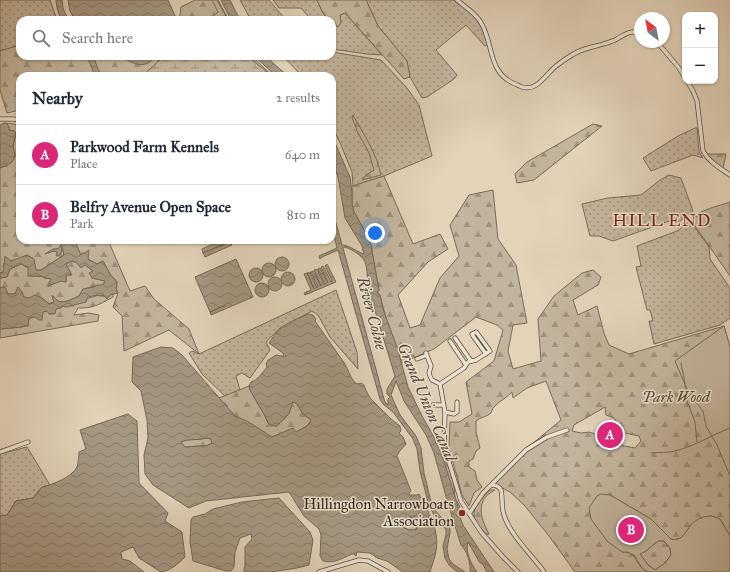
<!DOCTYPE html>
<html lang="en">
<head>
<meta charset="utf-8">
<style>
	:root { --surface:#fff; --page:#f6f6f7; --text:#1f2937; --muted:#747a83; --line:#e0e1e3; --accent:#db2777 }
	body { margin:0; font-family:"IM FELL Great Primer",serif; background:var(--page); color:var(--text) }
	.controls { position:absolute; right:12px; top:12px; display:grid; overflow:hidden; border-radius:8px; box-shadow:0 1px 3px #0004 }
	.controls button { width:36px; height:36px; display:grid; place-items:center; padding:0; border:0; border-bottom:1px solid var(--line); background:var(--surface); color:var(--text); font:20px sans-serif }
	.compass { position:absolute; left:634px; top:12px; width:36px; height:36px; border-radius:50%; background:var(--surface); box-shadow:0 1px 3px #0004; rotate:328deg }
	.you { position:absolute; left:375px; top:233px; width:14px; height:14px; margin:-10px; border:3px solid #fff; border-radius:50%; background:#1a73e8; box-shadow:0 0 0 6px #1a73e833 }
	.badge { display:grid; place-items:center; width:26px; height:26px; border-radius:50%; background:var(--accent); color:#fff; font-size:13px; font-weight:700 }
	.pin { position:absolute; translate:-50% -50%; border:2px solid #fff; box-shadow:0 1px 4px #0006 }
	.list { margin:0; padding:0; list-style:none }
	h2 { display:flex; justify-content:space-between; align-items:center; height:52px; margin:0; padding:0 16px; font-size:17px }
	h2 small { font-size:13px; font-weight:400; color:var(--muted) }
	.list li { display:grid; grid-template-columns:26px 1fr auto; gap:12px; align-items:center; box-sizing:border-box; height:60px; padding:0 16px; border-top:1px solid var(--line) }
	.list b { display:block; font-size:15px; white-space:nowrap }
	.list p { margin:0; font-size:13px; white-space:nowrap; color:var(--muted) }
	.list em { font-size:13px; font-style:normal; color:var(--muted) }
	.icon { flex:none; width:22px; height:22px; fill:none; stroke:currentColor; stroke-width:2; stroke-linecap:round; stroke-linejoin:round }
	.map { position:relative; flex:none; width:730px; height:572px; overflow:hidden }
	.search { position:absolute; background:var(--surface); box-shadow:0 1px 3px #0004; left:16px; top:16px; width:320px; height:44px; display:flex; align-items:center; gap:10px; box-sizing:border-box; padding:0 14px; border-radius:12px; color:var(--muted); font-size:15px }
	.panel { position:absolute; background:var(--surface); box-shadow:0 1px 3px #0004; left:16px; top:72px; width:320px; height:172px; border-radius:12px }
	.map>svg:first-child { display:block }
	.grass { fill:url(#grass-dots); stroke:#786c5a }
	.forest { fill:url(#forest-firs); stroke:#786c5a; fill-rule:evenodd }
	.wetland { fill:url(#wetland-marsh); stroke:#786c5a }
	.green { fill:#c3b59d; stroke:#786c5a; fill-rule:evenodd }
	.water { fill:url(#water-waves); stroke:#756a57; fill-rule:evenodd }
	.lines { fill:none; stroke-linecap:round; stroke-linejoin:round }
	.stream { stroke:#756a57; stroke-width:1 }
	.street-casing { stroke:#5b503f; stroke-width:5 }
	.street { stroke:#ece2d2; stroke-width:3.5 }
	.poi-dot { fill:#8f2418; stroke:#ece2d2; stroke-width:1.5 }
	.labels { text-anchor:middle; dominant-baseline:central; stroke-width:3; stroke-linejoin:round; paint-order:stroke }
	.park-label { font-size:15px; font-style:italic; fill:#534838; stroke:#ece2d2 }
	.poi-label { font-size:15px; fill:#2e2416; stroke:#ece2d2; text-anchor:end }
	.water-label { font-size:16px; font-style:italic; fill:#524736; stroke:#ece2d2 }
	.quarter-label { font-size:17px; letter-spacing:1px; fill:#7a1f14; stroke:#ece2d2 }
</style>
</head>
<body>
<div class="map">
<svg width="730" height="572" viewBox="0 0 730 572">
	<defs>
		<pattern id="grass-dots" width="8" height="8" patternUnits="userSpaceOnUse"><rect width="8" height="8" fill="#c3b59d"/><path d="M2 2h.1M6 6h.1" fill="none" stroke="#9f937f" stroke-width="1.8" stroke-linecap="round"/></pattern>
		<pattern id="forest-firs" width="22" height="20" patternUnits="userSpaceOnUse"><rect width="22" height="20" fill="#c3b59d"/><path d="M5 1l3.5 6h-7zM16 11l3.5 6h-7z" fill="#9f937f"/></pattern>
		<pattern id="wetland-marsh" width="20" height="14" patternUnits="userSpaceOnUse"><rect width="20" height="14" fill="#c3b59d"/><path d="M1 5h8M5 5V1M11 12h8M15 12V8" fill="none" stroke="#9f937f"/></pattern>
		<pattern id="water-waves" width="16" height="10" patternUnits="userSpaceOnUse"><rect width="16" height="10" fill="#a59882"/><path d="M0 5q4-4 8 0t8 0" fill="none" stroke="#877c69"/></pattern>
	</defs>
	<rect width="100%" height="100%" fill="#e2d3b9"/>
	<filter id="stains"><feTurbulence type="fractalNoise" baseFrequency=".005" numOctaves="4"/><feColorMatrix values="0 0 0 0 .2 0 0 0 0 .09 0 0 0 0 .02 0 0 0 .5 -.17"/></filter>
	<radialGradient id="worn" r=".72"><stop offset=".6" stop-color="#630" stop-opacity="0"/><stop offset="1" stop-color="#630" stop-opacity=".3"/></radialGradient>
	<path class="grass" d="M0 0H50L57 20H20V45L0 51Z
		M240 0H269L286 20H251Z
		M273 0H317L322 11 328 20H307L308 16 301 8H279Z
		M366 0H458L477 18 484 30 489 44 485 46 466 25 436 50 457 75 454 79 427 97 422 98 410 77 407 61 378 26Z
		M345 13 382 55 367 54 332 49V25L335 27 341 22 340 15Z
		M332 52 381 60 407 88 419 105 432 156 384 176 353 186 352 172 341 145 332 126V76H302L283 56H332Z
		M695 128H697L699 152 703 158 693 155 651 171 643 158 678 136Z
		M669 175 681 178 693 211 679 222 672 220 613 241 599 236H590L582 204 608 198 641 195 660 180Z
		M690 221 709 247 710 259 730 288V318L720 325 654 344 649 321H653L650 310H647L636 267 641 266 637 246 677 231Z
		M336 290 357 352 358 369 330 337 318 315 312 311 280 328 266 342 270 350 250 378 242 373 236 376 240 390 225 396 202 374 189 353 192 351 199 354Z
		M27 447 50 485 42 487 33 498 16 501 7 515 0 516V454Z"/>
	<path class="forest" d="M195 0H214L223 15 216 20H177L180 16 181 7Z
		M317 0H366L378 26 407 61 410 77 404 79 345 13 340 15 341 22 339 26 335 27 332 25V20H328L322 11Z
		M20 45V56H162L158 61 163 72 156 76H20V110L7 113 0 90V51Z
		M353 115C363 133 377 154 381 175L362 180 365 176 374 170 369 153 357 131 352 117Z
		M6 123 14 124 20 127V240H61L62 244 58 249H53L48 253 54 251H57L62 245 64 255 41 270 35 271 34 259 27 255 3 272 0 273V168L12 162 13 145 16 135 14 131 9 130V127Z
		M593 124 602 126 534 180 517 183 515 174 527 162Z
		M705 154H726L723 168 719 166Z
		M384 176 413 244 440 234 448 249 428 262 398 295 410 328 420 325 440 278 459 256 450 225 469 195 493 190 498 239 516 265 527 323 513 325 508 351 513 369 541 361 538 319 554 296 582 273 593 270 601 277 598 285 573 300 578 315 597 306 604 333 609 345 629 354 724 326 730 347V536L720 519 711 516 700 518 691 525 683 537 675 540 671 539 651 519 610 495 622 552C638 553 633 559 642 568 644 570 646 571 648 572H575L549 536 525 506 510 492 493 483 526 449 561 420 546 381 527 388 513 398 512 392C507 398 499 401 494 407 492 409 492 411 491 413 487 417 480 417 476 421V432L480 448 476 451 473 459 469 461V467L475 471 477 480 482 487 474 493 469 506 462 495 449 448 450 422H459L472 414 466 382 494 361 503 330 497 325 476 317 434 349 402 363C395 340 385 319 380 295L378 294 377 292 379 290 371 245 367 235 354 212 352 203V186ZM605 407 606 415 614 418 619 426 625 433 639 436 641 441 635 448 624 446 615 440 589 432 581 433 572 431 574 425Z
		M730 202V276L691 220C698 210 719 206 730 202Z
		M65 240H108L130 291 145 286 154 299 189 329 199 354 169 330 124 351 122 316 113 307 118 293 116 289 117 282 110 274 103 261 97 264 81 255 72 243Z
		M71 261 85 265 93 271 92 278 105 281 103 285C96 285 90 288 83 289L79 296 68 301 61 302 58 301 52 296 54 302 49 304 42 298H29L23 297 22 292 18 288 15 294H8L5 287 0 288V278L7 277 10 269 21 264 29 268 28 276H41L45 278 52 279 49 285 61 281 66 282V275H71L66 264Z
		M113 294V297C106 301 99 305 91 307 87 308 82 308 78 308L74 315 88 313 99 315 98 321 0 338V329L22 327 28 325 29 318 35 317 42 312 61 308 62 306 99 295Z
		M249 386 250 390 265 416 268 423 277 426 291 407 293 402 296 403 311 420C309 427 302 428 296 432L293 429 272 437 235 416 219 398Z
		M434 436H440L454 486 455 498 460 507 458 508 450 497 434 446Z
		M206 438 211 439 213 443 206 446H199L185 447 180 442C190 438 197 441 206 438Z
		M490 490H495C475 500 480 517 489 534H486C482 530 475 523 474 516 472 508 484 495 490 490Z
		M415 516C414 522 417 526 416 530H409L402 527V521L409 518Z
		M658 541H664L670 548 671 555 665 563 655 570 648 565 639 553 646 551Z"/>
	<path class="wetland" d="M212 0H218L229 20H208L212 18 218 12Z
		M164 56H251L273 76H142L159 61Z"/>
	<path class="green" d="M724 326 730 347V476L717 445 706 426 703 411 689 394 675 361Z
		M601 494 610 495 651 519 671 539C682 542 685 532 691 525 695 520 703 516 711 516 713 516 717 518 720 519L730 536V572H648L642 568 634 555 627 552H622L607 541 591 519 589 508 597 496ZM658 541H664L670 548 671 555 665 563 655 570 648 565 640 554 646 551Z"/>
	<path class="water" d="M56 0H62L63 8 68 20H61L57 8Z
		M68 0H168L176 18V20H75L70 11Z
		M221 0H230L240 20H231Z
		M87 56H93L101 76H95Z
		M118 56H156C143 72 133 62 118 56Z
		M254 56H265L288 76H276Z
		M4 123H6L9 127V130L14 131 16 133 13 145 15 155 14 159 12 162 8 165 0 168V125Z
		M332 136 350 177 352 192V203L354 212 367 235 371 245 379 291 377 292 378 294 380 295 383 309 389 326 397 347 408 387 422 416 434 437 436 443 442 455 458 506V509L461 520 463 525 494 572H487L482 563H480L468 542C465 552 471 564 477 572H470C471 563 467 551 461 545L449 507 434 453 426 435 404 401 396 381 391 395 400 415 416 436 418 441 421 448 424 473 432 506 439 515 445 521 450 529V532L447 549 449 559 453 564 465 572H458L455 570 449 565 445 558 443 546 446 535V530L440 521 434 515 428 502 420 471 417 449 413 439 393 412 383 404 380 399 338 250 322 257 320 259 319 256 337 248 332 227V208L342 245C349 245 357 252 364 254L362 246 345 218 338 177 332 160ZM345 247C353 250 364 256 366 265 368 274 367 283 369 291L395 376 387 389V394L390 397 388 399V405L385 402 384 399 343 248Z
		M61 240C66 240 71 243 76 244L81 255 89 250 88 259 97 264 103 261 110 274 117 282 116 289 118 293 110 295 107 299 103 295 100 296 98 295 88 297 86 302 66 307 62 306 61 308 56 309 55 314H49L47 311 43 312 42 320H39L35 317 29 318 28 325 22 327 0 329V288L5 287 8 294H15L18 287 22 292 24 297 29 298 35 295 42 298 49 304 54 302 52 295 58 301 61 302 68 301 79 296 83 289 94 287 97 285H103L105 281 92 278 89 273 93 271 85 265 81 268 76 262 72 261 66 264 72 275H66V282L61 281 48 286 51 279 45 278 41 276H28V268L21 264 10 269 7 277 0 278V273L3 272 5 256 11 261 27 255 34 259 36 270H41L64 255 62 247 61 254 56 256 57 252 54 251 45 254 53 249H58L62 244Z
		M222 240H229L230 241 203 253 202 249Z
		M230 242 232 245 205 257 203 253Z
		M275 264a7 7 0 1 1 14 0a7 7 0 1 1-14 0Z
		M236 259 253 297 211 315 210 312 226 305 210 312 195 277Z
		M262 270a7 7 0 1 1 14 0a7 7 0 1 1-14 0Z
		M327 264 336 282 305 295 304 293 311 290 304 274 307 273 314 289 307 273 310 272 317 288 318 287 311 272 313 271 321 286 314 270 317 269 324 285 325 284 318 269 320 268 328 283 321 267 323 266 331 282 332 281 325 266Z
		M249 275a7 7 0 1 1 14 0a7 7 0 1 1-14 0Z
		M281 279a7 7 0 1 1 14 0a7 7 0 1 1-14 0Z
		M268 284a7 7 0 1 1 14 0a7 7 0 1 1-14 0Z
		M255 290a7 7 0 1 1 14 0a7 7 0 1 1-14 0Z
		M309 314 313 315 316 319 315 321 317 324 345 364 351 377 354 382 358 384 361 383 364 385C365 389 369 397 372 400L391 419 400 426 401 431 399 433 403 437 406 444 399 452 397 456 411 491 409 493 410 495H417L419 494C428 512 440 530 436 551 435 558 432 565 430 572H403L387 561 377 558 370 553 357 552 356 556 354 554H352C343 558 334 564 323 561L320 556 321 535 319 529 304 516 289 492 206 501 189 508 153 485 145 474 144 455 148 438 147 420 141 391 132 382 133 357 161 347 173 348 182 355 235 416 247 421 272 437 293 428 296 432C302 428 309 427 311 420L303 414 296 403 293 402 289 414 277 426H273L268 423 265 416 250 390 249 386 251 382C258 380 262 373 267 367L266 364 268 360 270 359 276 355 282 356H284L283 353 269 343C280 325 291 321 309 314ZM206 438 211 439 212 443 206 446H199L185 447 181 442C189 438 197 441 206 438ZM415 516 414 522 417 527 416 530H409L402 527V521L409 518Z
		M128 414 137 421 139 483 168 513 165 521 182 532 185 557C178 564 170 571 161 572L139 558 133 547 121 552 122 559 130 561 144 572H0V516L7 515 16 501 33 498 42 487C52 485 72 477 77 467 78 463 79 456 79 452L86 449 80 430Z
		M279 498 310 532 313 540 309 565 297 568 271 572H244V570L245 565V547L252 539 251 534 240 538 235 552 234 567 231 571H226L193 561 190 542 191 520 193 517 205 514 213 509 242 502Z"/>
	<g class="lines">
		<path class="stream" d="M217 0 228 20
			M249 56 252 60 272 76
			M681 363 686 388V398L695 422 697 442
			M651 453C659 452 668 453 675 451 695 446 712 435 730 428"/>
		<defs>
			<path id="street" d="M457 0C465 7 474 12 480 21 494 42 487 71 513 83 516 84 519 86 522 87 537 92 546 74 556 66 565 59 575 52 585 49 595 46 606 44 615 40 625 35 627 30 640 33
				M657 42 679 68 685 78
				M687 81 693 91 697 101 703 151C709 162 720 168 730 175
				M0 119H13L20 120
				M455 338 471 361
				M450 341 466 365
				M426 353 431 366 429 373 430 376 432 380 440 384 445 412 444 446 461 501 481 532 503 557 518 572
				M417 359 427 355
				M440 384 464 368 468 362 476 360 490 351 477 333 476 332 472 334 473 336 486 354
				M433 405H444
				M445 412 454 414 457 412V402
				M0 452 28 442
				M491 485C496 485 499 486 501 490 503 498 501 507 504 515 510 535 532 555 544 572
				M469 514 483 493 526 450 547 437 567 430
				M319 572 359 560 368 561 388 572"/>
		</defs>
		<use href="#street" class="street-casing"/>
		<use href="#street" class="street"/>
	</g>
	<circle class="poi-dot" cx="462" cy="513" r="4"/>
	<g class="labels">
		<g class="park-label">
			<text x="676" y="397">Park Wood</text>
		</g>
		<g class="poi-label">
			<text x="454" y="504">Hillingdon Narrowboats<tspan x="454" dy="17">Association</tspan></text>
		</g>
		<g class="water-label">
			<text transform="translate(372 313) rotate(75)">River Colne</text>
			<text transform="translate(427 402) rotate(67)">Grand Union Canal</text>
		</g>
		<g class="quarter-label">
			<text x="662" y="220">HILL END</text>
		</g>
	</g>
	<rect width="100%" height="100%" filter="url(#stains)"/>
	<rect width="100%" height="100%" fill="url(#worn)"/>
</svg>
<div class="controls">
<button>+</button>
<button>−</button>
</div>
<svg class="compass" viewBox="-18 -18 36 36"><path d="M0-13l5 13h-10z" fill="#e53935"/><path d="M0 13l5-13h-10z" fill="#747a83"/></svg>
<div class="you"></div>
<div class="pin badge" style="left:610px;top:435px">A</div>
<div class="pin badge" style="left:631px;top:530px">B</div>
<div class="search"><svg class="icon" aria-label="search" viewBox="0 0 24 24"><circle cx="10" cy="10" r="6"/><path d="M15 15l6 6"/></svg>Search here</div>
<section class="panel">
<h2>Nearby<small>2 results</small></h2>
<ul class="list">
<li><span class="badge">A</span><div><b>Parkwood Farm Kennels</b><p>Place</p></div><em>640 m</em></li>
<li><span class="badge">B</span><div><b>Belfry Avenue Open Space</b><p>Park</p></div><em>810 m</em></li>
</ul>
</section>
</div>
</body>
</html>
